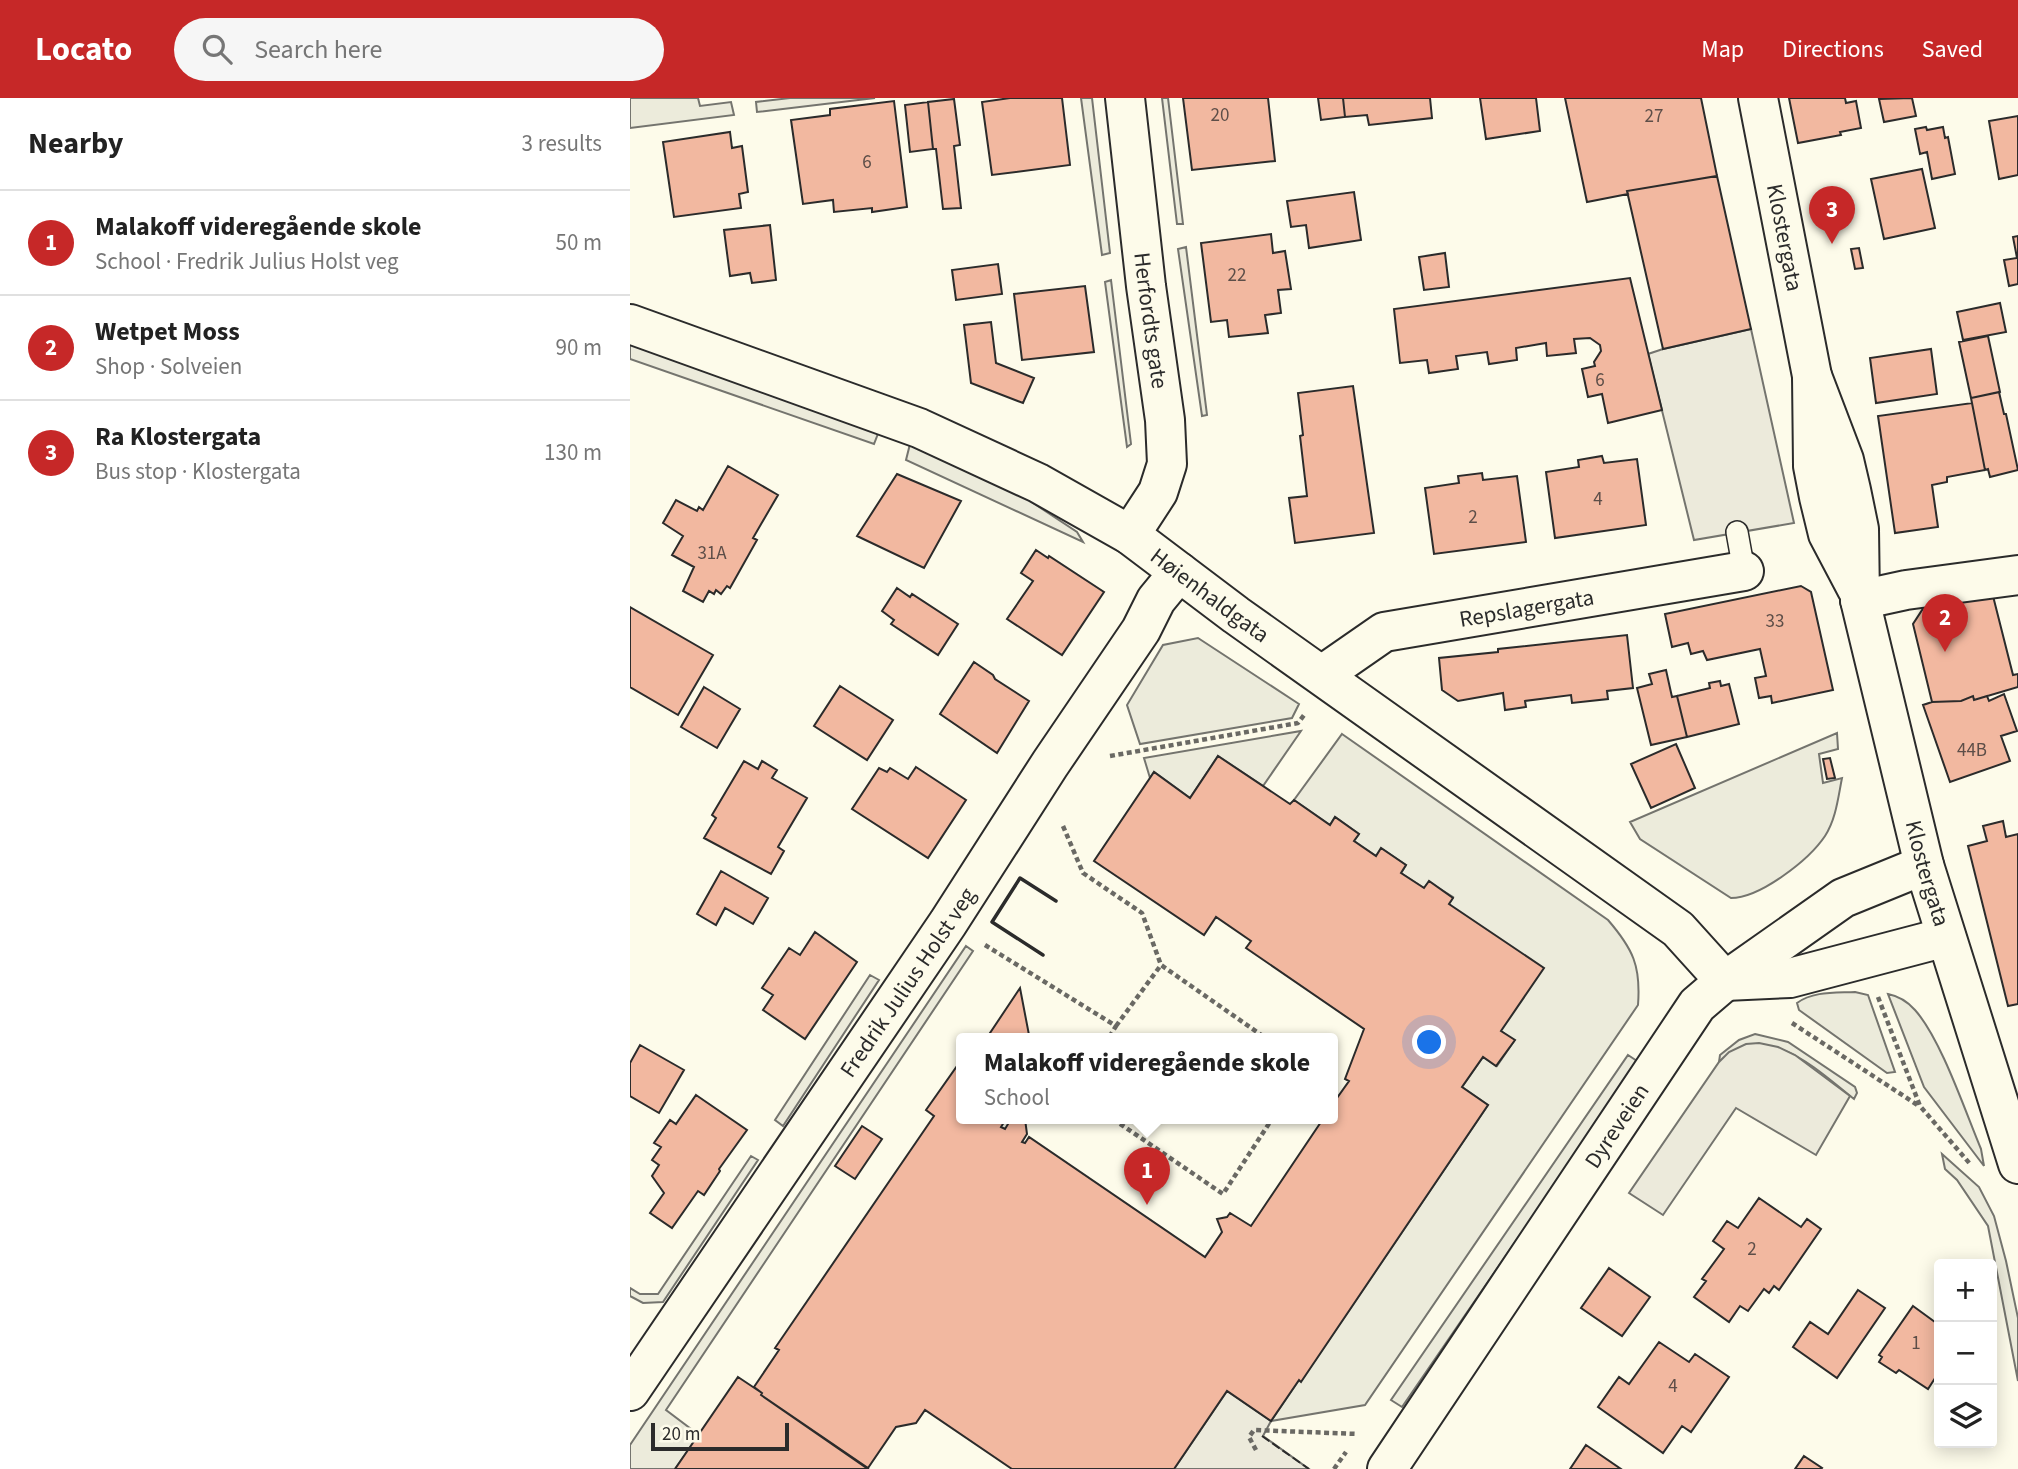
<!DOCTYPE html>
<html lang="en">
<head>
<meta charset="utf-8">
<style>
	:root { --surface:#fff; --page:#f6f6f6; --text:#222; --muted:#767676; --line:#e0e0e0; --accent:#c62828 }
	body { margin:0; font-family:"Source Sans 3",sans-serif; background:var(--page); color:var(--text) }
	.controls { position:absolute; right:21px; bottom:21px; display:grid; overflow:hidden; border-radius:7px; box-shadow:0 4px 18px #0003 }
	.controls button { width:63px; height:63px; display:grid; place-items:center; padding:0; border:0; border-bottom:2px solid var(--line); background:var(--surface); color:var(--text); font:35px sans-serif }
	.scale { position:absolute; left:21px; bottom:18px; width:138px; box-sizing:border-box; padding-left:7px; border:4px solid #2b2b2b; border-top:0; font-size:19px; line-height:24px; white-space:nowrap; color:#2b2b2b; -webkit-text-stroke:5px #fdfbea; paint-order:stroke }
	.you { position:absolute; left:800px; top:945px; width:24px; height:24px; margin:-18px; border:5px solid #fff; border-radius:50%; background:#1a73e8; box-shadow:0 0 0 10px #1a73e833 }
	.badge { display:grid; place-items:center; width:46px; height:46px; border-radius:50%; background:var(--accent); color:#fff; font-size:23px; font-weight:700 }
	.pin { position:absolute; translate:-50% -58px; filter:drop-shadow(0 2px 4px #0008) }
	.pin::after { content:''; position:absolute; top:37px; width:24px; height:21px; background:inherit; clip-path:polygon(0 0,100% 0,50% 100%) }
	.popup { position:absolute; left:326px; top:935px; width:382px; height:91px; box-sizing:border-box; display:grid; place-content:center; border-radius:7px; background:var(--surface); filter:drop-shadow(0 2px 5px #0005); font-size:23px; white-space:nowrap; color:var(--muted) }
	.popup b { font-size:26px; color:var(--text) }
	.popup::after { content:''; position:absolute; left:50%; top:100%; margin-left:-14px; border:14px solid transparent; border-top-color:var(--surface) }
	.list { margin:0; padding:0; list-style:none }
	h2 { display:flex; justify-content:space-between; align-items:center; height:91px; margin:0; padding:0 28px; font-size:30px }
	h2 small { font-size:23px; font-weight:400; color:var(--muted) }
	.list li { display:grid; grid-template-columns:46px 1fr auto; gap:21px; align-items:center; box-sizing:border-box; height:105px; padding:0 28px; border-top:2px solid var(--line) }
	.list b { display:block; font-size:26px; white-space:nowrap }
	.list p { margin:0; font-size:23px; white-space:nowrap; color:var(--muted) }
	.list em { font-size:23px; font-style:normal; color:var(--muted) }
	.icon { flex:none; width:38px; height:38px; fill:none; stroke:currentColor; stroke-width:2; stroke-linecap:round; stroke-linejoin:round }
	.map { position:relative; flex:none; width:1388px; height:1371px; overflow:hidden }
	header { display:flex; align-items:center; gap:42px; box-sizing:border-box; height:98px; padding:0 35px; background:var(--accent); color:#fff }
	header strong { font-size:33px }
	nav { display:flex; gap:38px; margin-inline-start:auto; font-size:24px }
	.search { width:490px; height:63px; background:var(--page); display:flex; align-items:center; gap:18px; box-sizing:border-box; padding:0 24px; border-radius:38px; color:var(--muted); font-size:26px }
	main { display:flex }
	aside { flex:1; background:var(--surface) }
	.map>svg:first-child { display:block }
	.green { fill:#ecebdb; stroke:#74746e; stroke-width:2 }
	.parking { fill:#eceadb; stroke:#74746e; stroke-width:2 }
	.building { fill:#f2b8a0; stroke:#2b2b2b; stroke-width:2 }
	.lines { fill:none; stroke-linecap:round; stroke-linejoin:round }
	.service-casing { stroke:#2b2b2b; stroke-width:24 }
	.minor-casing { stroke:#2b2b2b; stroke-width:42 }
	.tertiary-casing { stroke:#2b2b2b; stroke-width:42 }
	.primary-casing { stroke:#2b2b2b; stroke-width:42 }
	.path { stroke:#6a6964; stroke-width:4.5; stroke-dasharray:5 3.5; stroke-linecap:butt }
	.service { stroke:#fdfbea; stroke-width:21 }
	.minor { stroke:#fdfbea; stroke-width:38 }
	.tertiary { stroke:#fdfbea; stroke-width:38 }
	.primary { stroke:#fdfbea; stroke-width:38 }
	.fence { stroke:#2b2b2b; stroke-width:2; stroke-dasharray:9 3.5; stroke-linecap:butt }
	.wall { stroke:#2b2b2b; stroke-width:3.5 }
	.labels { text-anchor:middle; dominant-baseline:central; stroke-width:5; stroke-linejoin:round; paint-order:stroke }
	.number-label { font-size:19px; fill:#5d4e48 }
	.street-label { font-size:23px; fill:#2b2b2b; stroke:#fdfbea }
</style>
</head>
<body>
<header>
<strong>Locato</strong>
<div class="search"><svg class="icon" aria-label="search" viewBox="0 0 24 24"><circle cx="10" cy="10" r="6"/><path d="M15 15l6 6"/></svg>Search here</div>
<nav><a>Map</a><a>Directions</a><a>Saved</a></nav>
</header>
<main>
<aside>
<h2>Nearby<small>3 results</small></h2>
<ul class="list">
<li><span class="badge">1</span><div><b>Malakoff videregående skole</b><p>School · Fredrik Julius Holst veg</p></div><em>50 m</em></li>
<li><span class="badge">2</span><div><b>Wetpet Moss</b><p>Shop · Solveien</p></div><em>90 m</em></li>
<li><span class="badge">3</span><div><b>Ra Klostergata</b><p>Bus stop · Klostergata</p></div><em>130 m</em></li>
</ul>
</aside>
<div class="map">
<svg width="1388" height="1371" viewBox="0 0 1388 1371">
	<rect width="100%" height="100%" fill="#fdfbea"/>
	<path class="green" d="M0 0H68L70 8 101 4 104 17 0 30Z
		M160 0H245L127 14 126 4Z
		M451 0H462L480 155 472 157Z
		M532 0H538L553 126H547Z
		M556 149 577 317 572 318 548 151Z
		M481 182 501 346 497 349 475 184Z
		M0 245 249 333 244 346 0 261Z
		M280 346 379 389 447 434 453 444 276 362Z
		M568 540 669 606 662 620 510 646 497 607 533 547Z
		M671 633 633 688 588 658 560 700 524 674 520 680 514 660Z
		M1207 635 1208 651 1189 656 1193 685 1212 680C1208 700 1206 721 1195 738 1179 762 1130 800 1101 800L1010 741 1000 724Z
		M712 636 978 822C1003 851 1011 868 1008 907L735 1307 641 1323 669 1282 671 1283 858 1007 832 989 853 959 867 968 884 943 871 933 819 806 823 799 799 784 794 790 771 775 776 767 752 751 746 758 724 743 729 736 705 719 700 727 664 702Z
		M336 848 343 853 36 1312 69 1337 45 1371H0V1347Z
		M240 877 249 882 153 1028 145 1022Z
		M1225 894 1238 897 1265 974 1257 975 1169 912 1167 905C1183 893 1205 895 1225 894Z
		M1258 896C1268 898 1278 904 1285 912 1311 941 1335 1013 1351 1051L1354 1068 1294 989Z
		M1125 936 1158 944 1225 989 1227 995 1224 1001C1185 970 1136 921 1089 964L1090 957 1109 942Z
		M998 957 1007 963 910 1108 772 1309 761 1302Z
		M1312 1056 1349 1089 1364 1118 1376 1163 1388 1220V1283L1358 1128 1327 1082 1315 1071Z
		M121 1058 128 1062 33 1204 13 1205 0 1198V1190L10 1196H28Z"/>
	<path class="parking" d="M1121 231 1164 425 1064 442 1018 256 1033 251Z
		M1129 945 1148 949 1165 957 1220 998 1186 1057 1106 1010 1033 1117 999 1095 1089 964 1099 954 1116 946Z
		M597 1293 641 1323 633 1338 679 1371H544Z"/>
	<path class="building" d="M380 0H432L440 67 362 77 352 4Z
		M553 0H638L645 63 562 72Z
		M688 0H713L715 19 691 22Z
		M713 0H800L802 20 739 27 737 17 715 19Z
		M850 0H906L910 33 856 41Z
		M935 0H1071L1087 78 997 93 998 96 957 104Z
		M1159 0H1215L1216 5 1226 3 1231 30 1210 34 1211 37 1168 45Z
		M1282 0 1286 18 1254 24 1249 1Z
		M324 1 330 47 324 48 331 110 313 111 306 51H303L298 4Z
		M264 3 277 109 242 114V110L204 114 203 102 173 106 161 22 200 17V11Z
		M298 4 303 51 280 54 275 7Z
		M1388 18V77L1369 81 1359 23Z
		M1296 29 1297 32 1313 29 1315 40 1318 39 1325 76 1302 81 1297 54 1290 56 1285 31Z
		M100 34 102 50 112 48 118 94 109 96 111 110 44 119 33 44Z
		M1292 71 1305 130 1254 141 1241 81Z
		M1087 78 1121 231 1033 251 997 93Z
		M724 94 731 142 679 150 676 127 661 129 657 103Z
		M140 127 146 182 122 185 120 175 100 178 94 132Z
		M641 136 643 155 655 153 661 191 648 192 651 215 635 217 638 235 599 239 597 222 581 224 571 145Z
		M1388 138V186L1379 188 1374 162 1387 160 1383 139Z
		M1229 150 1233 170 1225 171 1221 151Z
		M815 155 819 189 794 192 789 159Z
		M368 166 372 196 326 202 322 172Z
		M1000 180 1032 312 978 325 972 296 958 299 952 271 965 268 964 264 971 253 970 247 960 240 944 241 946 255 917 258 916 245 886 250 887 262 859 266 857 254 826 258 828 271 799 275 797 262 770 265 764 211Z
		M455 188 464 254 392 262 384 196Z
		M1370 205 1376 234 1333 242 1327 214Z
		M361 224 366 265 404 280 393 305 341 285 334 227Z
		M1358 238 1370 294 1341 300 1329 244Z
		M1301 251 1307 296 1246 305 1240 260Z
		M723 288 744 435 665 445 659 400 677 398 670 338 673 337 668 295Z
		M1369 294 1374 316H1376L1388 372 1360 379 1358 371 1355 372 1341 300Z
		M1342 305 1355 372 1317 379V384L1302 387 1308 429 1265 435 1248 318Z
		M972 358 974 365 1007 361 1016 427 925 440 916 374 949 369 948 362Z
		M98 368 148 397 123 440 127 442 100 490 97 488 91 496 86 492 84 496 79 493 73 504 53 493 64 469 42 457 53 438 33 425 46 402 67 413 69 409 73 412Z
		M852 375 853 382 887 378 896 444 804 456 795 390 829 385 828 378Z
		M267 376 331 403 294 470 227 438Z
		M406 452 418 460 419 458 474 494 432 557 377 521 403 483 391 475Z
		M1171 488 1181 494 1203 592 1142 605 1141 598 1129 600 1125 580 1136 578 1130 551 1077 562 1073 553 1061 556 1058 545 1042 549 1035 516Z
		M267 490 280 499 282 496 328 526 308 557 261 526 264 522 252 513Z
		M1363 498 1383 577 1388 576V589L1344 602 1343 598 1331 603 1302 604 1283 526 1296 506Z
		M0 509 83 557 48 617 0 589Z
		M997 537 1003 590 977 593 978 601 942 605 941 597 895 603 896 609 875 612 873 595 828 603 812 592 809 560 868 554V551Z
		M344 564 363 577 365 581 399 603 367 655 310 616Z
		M1036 572 1042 599 1047 598 1057 639 1021 647 1007 590 1022 586 1019 576Z
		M1090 583 1091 588 1099 586 1109 626 1057 639 1047 598 1080 590 1079 585Z
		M210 588 263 622 237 662 184 628Z
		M74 589 110 611 87 650 51 629Z
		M1374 596 1387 633 1371 638 1380 663 1320 684 1293 607 1302 604 1331 603 1343 598 1344 602 1357 598 1359 603Z
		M1046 646 1065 690 1021 710 1001 666Z
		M588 658 660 706 664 702 700 727 705 719 729 736 724 743 746 758 751 750 776 767 771 775 794 790 799 783 823 800 819 806 914 870 871 933 885 942 866 968 853 959 832 989 858 1007 671 1284 669 1282 641 1323 597 1293 544 1371H382L295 1312 286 1325 266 1329 238 1370 131 1297 132 1295 124 1289 149 1252 145 1250 304 1018 296 1012 332 961V1021H376L371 1029 375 1031 381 1021H395L397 1036 392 1044 395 1045 399 1039 575 1159 592 1134 587 1121 597 1119 600 1115 621 1128 693 1021H702V1007L719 983 715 981 734 931 616 850 621 843 586 819 574 837 464 763 524 674 560 700Z
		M1200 660 1205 680 1197 681 1193 661Z
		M114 663 128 671 132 663 147 672 142 680 177 700 148 749 154 753 141 776 74 740 86 720 82 717Z
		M286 669 336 702 298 760 222 711 249 670 257 674 260 670 278 681Z
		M1373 723 1376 739 1388 736V906L1378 908 1338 748 1357 743 1353 728Z
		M91 773 138 800 123 826 95 810 86 827 67 816Z
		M185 834 227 864 175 941 133 912 143 897 132 890 159 850 170 857Z
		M390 890 399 937 405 941H356Z
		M10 947 54 972 29 1015 0 998V965Z
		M66 997 117 1032 89 1071 90 1073 74 1097 68 1093 42 1130 20 1115 34 1095 22 1078 29 1067 22 1062 31 1049 24 1045 40 1022 46 1026Z
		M232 1028 252 1041 225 1081 205 1068Z
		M1129 1100 1171 1129 1177 1121 1191 1131 1149 1192 1144 1188 1139 1195 1134 1191 1118 1213 1110 1208 1099 1224 1064 1199 1076 1183 1072 1181 1094 1151 1083 1143 1097 1123 1108 1130Z
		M979 1170 1020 1199 992 1238 951 1210Z
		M1228 1192 1255 1210 1207 1280 1163 1249 1180 1224 1198 1236Z
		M1283 1208 1309 1227V1274L1298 1291 1269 1272 1266 1275 1249 1264 1252 1259 1249 1257Z
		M1029 1244 1059 1264 1065 1256 1099 1279 1061 1334 1052 1328 1033 1355 968 1309 989 1279 999 1286Z
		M108 1279 132 1295 131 1297 238 1371H45Z
		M956 1347 991 1371H940Z
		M1174 1358 1192 1370 1191 1371H1165Z"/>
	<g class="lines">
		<defs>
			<path id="service" d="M1107 434 1114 473"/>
			<g id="minor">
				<path id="s1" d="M495 0 516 188 535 322 537 366 528 394 500 437"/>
				<path d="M1230 502 1276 492 1388 477"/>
				<path id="s2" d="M692 577 754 534 1114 473"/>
				<path id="s3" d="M0 1293 318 825 420 666 511 532 526 502 549 474"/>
			</g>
			<g id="tertiary">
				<path id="s4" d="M0 226 289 330 408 385 500 437 606 517 1048 831 1095 883"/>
				<path d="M1095 883 1160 880 1316 839"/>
				<path id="s5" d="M757 1371 1067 907 1095 883 1213 800 1294 767"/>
			</g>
			<g id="primary">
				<path id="s6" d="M1128 0 1182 278 1183 368 1189 399 1198 436 1227 491"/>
				<path id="s7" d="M1182 278 1214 362 1221 392 1229 431 1230 502 1294 767 1388 1066"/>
			</g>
		</defs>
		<use href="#service" class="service-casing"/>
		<use href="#minor" class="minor-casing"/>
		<use href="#tertiary" class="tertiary-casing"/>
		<use href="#primary" class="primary-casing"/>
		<path class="path" d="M480 658 668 625 674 617
			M433 728 453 775 512 815 531 867 637 941
			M355 847 486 928 478 941
			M1248 899 1290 1008 1341 1067
			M1162 925 1289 1008
			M486 928 531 867
			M483 1021 593 1096 642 1021
			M626 1352 619 1339 624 1332 728 1336
			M704 1371 716 1354"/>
		<use href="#service" class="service"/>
		<use href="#minor" class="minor"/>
		<use href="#tertiary" class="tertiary"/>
		<use href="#primary" class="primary"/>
		<path class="fence" d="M632 1338 679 1371"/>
		<path class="wall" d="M413 857 362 824 390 780 426 803"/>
	</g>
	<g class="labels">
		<g class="number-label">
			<text x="590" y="17">20</text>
			<text x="1024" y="18">27</text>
			<text x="237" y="64">6</text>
			<text x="607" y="177">22</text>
			<text x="970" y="282">6</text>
			<text x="968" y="401">4</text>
			<text x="843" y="419">2</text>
			<text x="82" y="455">31A</text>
			<text x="1145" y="523">33</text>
			<text x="1342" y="652">44B</text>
			<text x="1122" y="1151">2</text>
			<text x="1286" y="1245">1</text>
			<text x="1043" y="1288">4</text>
		</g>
		<g class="street-label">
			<text stroke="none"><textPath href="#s6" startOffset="142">Klostergata</textPath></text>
			<text stroke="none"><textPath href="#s1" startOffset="224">Herfordts gate</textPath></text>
			<text stroke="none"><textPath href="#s4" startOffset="644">Høienhaldgata</textPath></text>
			<text stroke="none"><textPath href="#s2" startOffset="220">Repslagergata</textPath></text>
			<text stroke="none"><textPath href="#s7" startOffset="513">Klostergata</textPath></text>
			<text stroke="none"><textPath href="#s3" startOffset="494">Fredrik Julius Holst veg</textPath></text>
			<text stroke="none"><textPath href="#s5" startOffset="413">Dyreveien</textPath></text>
		</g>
	</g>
</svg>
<div class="controls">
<button>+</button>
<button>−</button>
<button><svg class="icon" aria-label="layers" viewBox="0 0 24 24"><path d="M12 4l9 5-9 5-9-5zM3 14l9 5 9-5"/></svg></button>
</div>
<div class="scale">20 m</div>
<div class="you"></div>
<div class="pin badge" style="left:517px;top:1107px">1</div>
<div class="popup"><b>Malakoff videregående skole</b>School</div>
<div class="pin badge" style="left:1315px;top:554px">2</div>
<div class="pin badge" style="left:1202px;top:146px">3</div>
</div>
</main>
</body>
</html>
